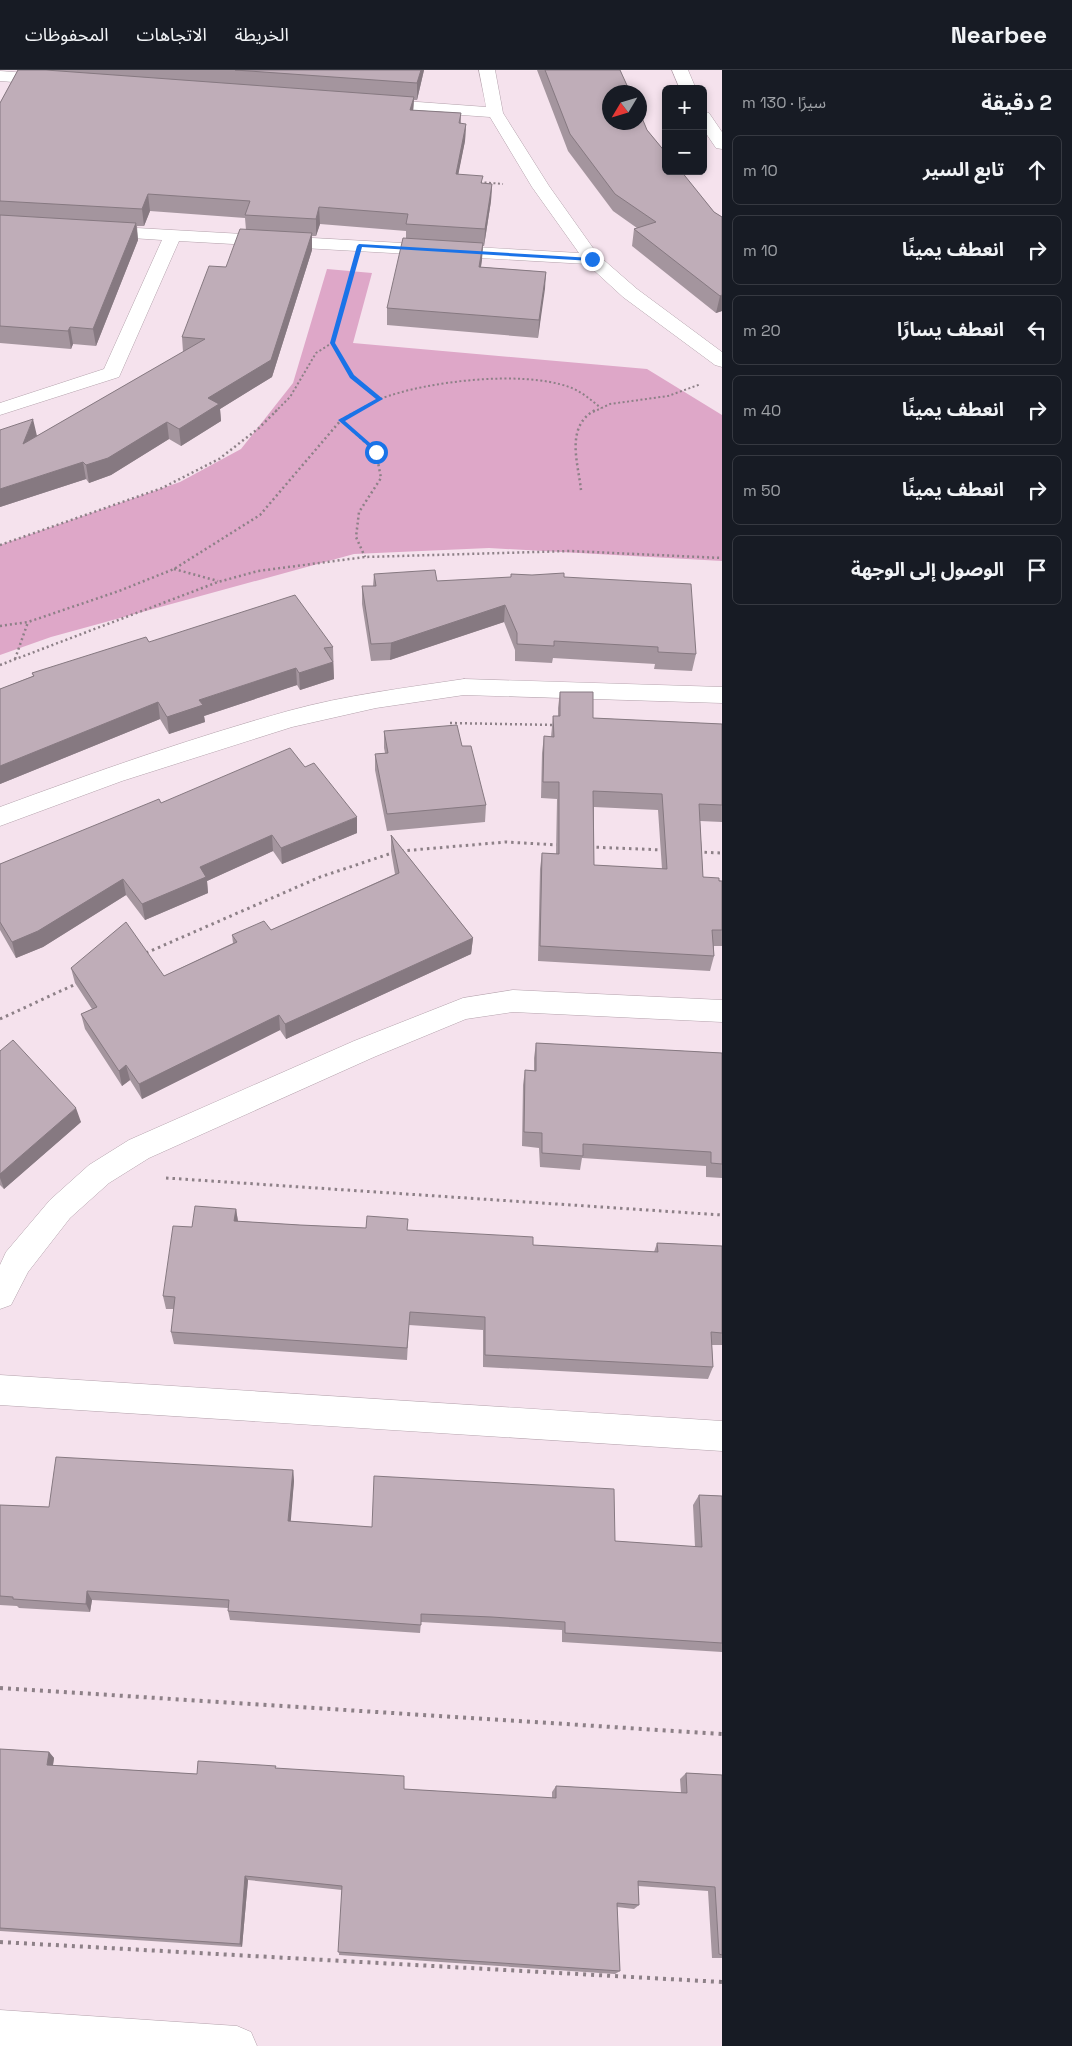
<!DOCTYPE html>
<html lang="ar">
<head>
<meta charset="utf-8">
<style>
	:root { --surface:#171b24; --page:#20242c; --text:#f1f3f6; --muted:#9ea1a6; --line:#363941 }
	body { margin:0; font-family:"Space Grotesk","Noto Sans Arabic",sans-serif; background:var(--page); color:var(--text); direction:rtl }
	.controls { position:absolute; right:15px; top:15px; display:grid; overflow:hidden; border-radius:8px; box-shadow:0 2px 8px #0003 }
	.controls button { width:45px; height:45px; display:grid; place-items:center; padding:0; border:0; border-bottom:1px solid var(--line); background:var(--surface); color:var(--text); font:25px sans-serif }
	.compass { position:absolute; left:602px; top:15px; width:45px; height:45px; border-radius:50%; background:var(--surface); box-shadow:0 2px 8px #0003; rotate:232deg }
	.stop { position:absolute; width:15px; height:15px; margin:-11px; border:4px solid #1a73e8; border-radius:50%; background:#fff }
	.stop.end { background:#1a73e8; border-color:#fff; box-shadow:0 1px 5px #0008 }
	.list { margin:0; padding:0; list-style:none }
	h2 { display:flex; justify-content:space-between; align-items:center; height:65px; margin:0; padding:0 20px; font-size:21px }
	h2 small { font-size:16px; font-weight:400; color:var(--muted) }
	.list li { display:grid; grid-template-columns:32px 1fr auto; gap:15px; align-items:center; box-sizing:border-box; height:70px; margin:0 10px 10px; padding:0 10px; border:1px solid var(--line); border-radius:8px }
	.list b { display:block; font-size:19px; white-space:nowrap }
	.list em { font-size:16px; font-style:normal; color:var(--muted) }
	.icon { flex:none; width:28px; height:28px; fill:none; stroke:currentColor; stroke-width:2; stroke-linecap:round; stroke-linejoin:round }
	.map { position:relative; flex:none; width:722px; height:1976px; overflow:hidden; direction:ltr }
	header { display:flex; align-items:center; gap:30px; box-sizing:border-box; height:70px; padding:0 25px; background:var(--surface); border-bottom:1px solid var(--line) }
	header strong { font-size:24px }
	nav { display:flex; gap:28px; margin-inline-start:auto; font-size:18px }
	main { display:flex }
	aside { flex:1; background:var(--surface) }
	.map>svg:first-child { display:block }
	.green { fill:#dea7c8 }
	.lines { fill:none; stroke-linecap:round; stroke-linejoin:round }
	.minor-casing { stroke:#b4a2ac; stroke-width:1 }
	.tertiary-casing { stroke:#b4a2ac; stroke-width:1 }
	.path-far3 { stroke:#8d8087; stroke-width:2; stroke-dasharray:2 2.5; stroke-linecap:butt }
	.path-far2 { stroke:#8d8087; stroke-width:2.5; stroke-dasharray:2 3; stroke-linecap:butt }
	.path-far1 { stroke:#8d8087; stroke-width:3; stroke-dasharray:2.5 4; stroke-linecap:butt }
	.path { stroke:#8d8087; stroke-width:4; stroke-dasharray:3 5; stroke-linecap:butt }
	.minor { fill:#fff; fill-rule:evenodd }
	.tertiary { fill:#fff; fill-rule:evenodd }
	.wall { fill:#a4959e; fill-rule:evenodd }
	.shaded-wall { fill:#867981 }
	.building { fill:#bfadb8; stroke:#867981; fill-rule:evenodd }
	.route { fill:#1a73e8 }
</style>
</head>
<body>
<header>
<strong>Nearbee</strong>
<nav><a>الخريطة</a><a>الاتجاهات</a><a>المحفوظات</a></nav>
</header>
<main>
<aside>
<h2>2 دقيقة<small>سيرًا · 130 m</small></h2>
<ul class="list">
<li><svg class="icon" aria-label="ahead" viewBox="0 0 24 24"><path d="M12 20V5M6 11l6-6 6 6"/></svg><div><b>تابع السير</b></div><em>10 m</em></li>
<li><svg class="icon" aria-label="right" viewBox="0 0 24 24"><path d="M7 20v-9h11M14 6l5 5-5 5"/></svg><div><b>انعطف يمينًا</b></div><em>10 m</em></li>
<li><svg class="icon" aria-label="left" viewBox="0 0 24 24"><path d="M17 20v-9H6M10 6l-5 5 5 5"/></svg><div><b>انعطف يسارًا</b></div><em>20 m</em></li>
<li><svg class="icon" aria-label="right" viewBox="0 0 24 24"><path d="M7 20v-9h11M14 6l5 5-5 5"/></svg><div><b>انعطف يمينًا</b></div><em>40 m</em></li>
<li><svg class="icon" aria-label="right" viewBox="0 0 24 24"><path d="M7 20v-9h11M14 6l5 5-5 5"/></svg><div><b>انعطف يمينًا</b></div><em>50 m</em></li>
<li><svg class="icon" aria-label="arrive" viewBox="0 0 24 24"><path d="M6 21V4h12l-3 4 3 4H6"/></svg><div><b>الوصول إلى الوجهة</b></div></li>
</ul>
</aside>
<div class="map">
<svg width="722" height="1976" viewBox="0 0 722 1976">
	<rect width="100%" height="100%" fill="#f5e2ed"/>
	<path class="green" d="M327 199 372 203 353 273 647 299 722 345V491L489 478 354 484 51 567 0 585V475L180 412 241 379 293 313Z"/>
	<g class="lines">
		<defs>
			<path id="minor" d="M479 0H495L503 43 549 116 598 185 637 219 722 282V297L715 295 623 227 587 194 179 171 119 307 0 345V333L104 299 162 170 101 166 95 165 92 161 95 157 101 156 579 183 532 117 490 47 377 39 371 37 369 34 371 31 377 29 486 37Z
				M0 1 53 5 59 7 61 10 59 13 53 15 0 11Z
				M464 609 722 617V633L464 625 376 638 292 657 122 711 0 756V737C95 702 191 668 288 641 346 625 405 618 464 609Z
				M513 920 722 930V952L513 942 466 949 374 987 149 1088 109 1113 70 1148 28 1202 11 1235 0 1239V1195L6 1182 50 1130 89 1095 129 1070 354 971 463 928Z
				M0 1305 722 1351V1381L0 1335Z
				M0 1940 237 1956 251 1962 257 1976H0Z"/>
			<path id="tertiary" d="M672 0H688L696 19H680Z
				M703 41 709 43 722 62V79L716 78 703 59Z"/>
		</defs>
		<use href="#minor" class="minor-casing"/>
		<use href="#tertiary" class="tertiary-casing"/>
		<path class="path-far3" d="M480 112 503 114
			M351 206 332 273 352 306 380 329
			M275 342 290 327 316 283 332 273
			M357 342C364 337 372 332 380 329 426 311 523 300 569 317 581 321 591 330 601 338
			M593 342 610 334 668 326 701 314"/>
		<path class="path-far2" d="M341 350 376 382 381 408 359 442 356 467 365 487
			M581 420C578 392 565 357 595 340
			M0 475 162 418 219 389 259 358 277 340
			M174 499 218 511
			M0 556 28 552 119 521 174 499 260 445 341 350 359 340
			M15 589 28 552
			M0 595 218 512 258 501 365 487 570 481 722 488
			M450 653 556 655"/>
		<path class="path-far1" d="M590 777 664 780
			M401 781 506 772 559 775
			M698 782 722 783
			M146 883 320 807 395 782
			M0 949 78 913
			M166 1108 722 1145"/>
		<path class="path" d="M0 1618 722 1664
			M0 1872 722 1912"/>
		<use href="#minor" class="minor"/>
		<use href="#tertiary" class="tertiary"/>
	</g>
	<path class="wall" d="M18 0H424L417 30H414L413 40 461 43V54H466L465 71 458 104 482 113 492 114 491 131 484 176H483L481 197 546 202 538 268 387 255V238L406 169V161L320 154 316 166H312V180L272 307 220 339 221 351 181 376 169 369 111 405 89 413 86 409 0 437V360L37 366 183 282 182 267 226 197 246 160 245 148 150 141 144 156H137L138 170 96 276 73 274 71 279 0 273V33Z
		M537 0H620L647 60 714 142 722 147V241L716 243 632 176 634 159 637 158 613 141 568 81Z
		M374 504 437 511 564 507 696 584 692 601 654 599 655 594 553 588 552 593 515 591V580L504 552 390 590 371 591 362 534V516H373Z
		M149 572 333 577 334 609 300 620 297 615 204 646 205 652 169 664 160 649 0 714V619L33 606 32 603Z
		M560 622 593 648 722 654V752L700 751 703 807 722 811V876H714V886L710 901 538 891 540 799 542 783 556 784 557 729 541 728 542 683 544 666 551 667 553 646H558V638ZM594 737 658 740 662 799 594 795Z
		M384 661 462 676 486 735 485 752 387 761 375 700V684L385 683 384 678Z
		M161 733 357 763 282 794 273 781 207 811 208 823 145 850 126 825 43 877 16 888 0 860V794Z
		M391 765 473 868 471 884 286 969 280 960 142 1029 130 1010 122 1016 85 959 81 944 92 939 75 913 71 898 164 906 233 873 232 865 271 860 395 804 391 781Z
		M536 973 722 983V1108L706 1107V1096L582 1088 580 1100 540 1097 539 1078 522 1076 523 1015 525 1000 534 1001V988Z
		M0 981 81 1052 4 1119 0 1115Z
		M236 1139 238 1151 300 1155 407 1160 533 1175 654 1182 657 1173 722 1176V1275H712L713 1297 708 1309 483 1297V1260L409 1255 407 1290 174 1274 171 1262 174 1239H166L163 1226 192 1157Z
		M293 1400 294 1411 290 1451 372 1457 615 1471 695 1477 693 1435 699 1425 722 1426V1582L562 1572V1560L490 1556 421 1552 420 1563 230 1550 228 1541V1538L92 1530 90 1542 19 1538 17 1536 0 1535V1435L49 1437Z
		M0 1679 49 1682 54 1688 53 1695 197 1704 276 1698 404 1719 552 1728V1722L556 1716 681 1723 680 1709 686 1703 722 1705V1888H712L708 1821 638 1816 639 1835 634 1839 617 1837 620 1901 615 1904 339 1885 342 1820 248 1810 242 1877 0 1861Z"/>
	<path class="shaded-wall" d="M421 0H424L417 30V13Z
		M414 27 413 44 410 40Z
		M466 54 465 71 455 121 456 104Z
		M492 114 491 131 484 176 485 159Z
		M148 124 150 141 144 156 142 139Z
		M319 137 320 154 316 166V149Z
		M136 153 138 170 96 276 93 259Z
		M312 163V180L272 307 220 339 221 351 181 376 179 359 208 328Z
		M483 173 482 190 478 214 479 197Z
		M546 202 545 219 538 268 539 250Z
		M722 225V241L716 243 720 226Z
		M70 257 73 274 71 279 68 261Z
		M33 349 37 366 23 374Z
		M167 352 169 369 111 405 89 413 86 395Z
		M83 392 86 409 0 437V419Z
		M505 535 504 552 390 590 391 573Z
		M333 592 334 609 300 620 299 603Z
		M296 598 297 615 204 646 205 652 169 664 167 647 199 630Z
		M158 632 160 649 0 714V696Z
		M357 747V763L282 794 281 778Z
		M272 765 273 781 207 811 208 823 145 850 142 834 200 797Z
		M123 809 126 825 43 877 16 888 12 872Z
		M473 868 471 884 286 969 285 954Z
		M279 945 280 960 142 1029 139 1014Z
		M126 995 130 1010 122 1016 119 1001Z
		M76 1038 81 1052 4 1119 0 1108V1104Z
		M236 1139 238 1152 234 1151Z
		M293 1400 294 1411 290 1461 288 1451Z
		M87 1521 92 1530 90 1542 86 1534Z
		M49 1682 54 1688 52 1701 47 1695Z
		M245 1806 248 1810 242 1877 240 1874Z"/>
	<path class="building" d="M18 0H46L414 27 410 40 461 43 459 53 466 54 456 104 483 106 481 113 492 114 485 159 406 154 408 144 319 137 316 149 245 145 250 131 148 124 142 139 0 131V33Z
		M235 0H421L417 13Z
		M545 0H620L630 22H610V52H640V43L647 60 666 83V101H681L714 142 722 147V225L720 226 634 159 656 152 615 124 570 64Z
		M0 145 136 153 93 259 70 257 68 261 0 256Z
		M240 159 312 163 271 290 208 328 219 334 179 359 167 352 108 388 86 395 83 392 0 419V360L33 349 23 374 205 269 182 267 209 196 226 197Z
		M403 168 483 173 479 197 546 202 539 250 387 238Z
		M435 500 437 511 511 507V504L532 505 564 503V507L691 514 696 584 658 582V577L554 571V576L517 574V563L505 535 391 573 371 574 362 516H376L374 504Z
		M295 525 333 577 324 578 333 592 299 603 296 598 199 630 203 635 167 647 158 632 0 696V619L34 606 32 603 146 567 149 572Z
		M560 622H593V648L722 654V735L699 734 703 807 719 808V811H722V860H712L714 886 540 876 542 783 559 784V712H543L544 666 554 667 553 646H560ZM593 721 662 724 667 799 594 795Z
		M457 655 462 676H471L486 735 387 744 375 684 388 683 384 661Z
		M290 678 305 697 314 693 357 747 281 778 272 765 200 797 206 807 142 834 123 809 38 861 12 872 0 852V794L159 729 161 733Z
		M391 765 473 868 285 954 279 945 139 1014 126 995 119 1001 81 944 97 937 71 898 126 852 164 906 237 872 232 865 264 851 271 860 399 803Z
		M13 970 76 1038 0 1104V981Z
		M536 973 722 983V1094L711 1093V1082L583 1074V1086L542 1083V1063L524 1062 525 1000 536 1001Z
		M195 1136 236 1139 234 1151 300 1155 366 1158 367 1146 408 1149 407 1160 533 1167V1175L658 1182 657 1173 722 1176V1263L711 1262 713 1297 485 1285V1247L410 1242 407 1278 171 1262 175 1227 163 1226 173 1156 192 1157Z
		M56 1387 293 1400 288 1451 372 1457 374 1406 614 1419 615 1471 702 1477 699 1425 722 1426V1573L565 1563V1552L492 1547 421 1544V1555L228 1541 229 1530 87 1521 86 1534 13 1529V1527L0 1526V1435L49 1437Z
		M0 1679 49 1682 47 1695 197 1704 198 1691 276 1696 275 1698 404 1706V1719L556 1728V1716L687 1723 686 1703 722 1705V1885L719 1884 715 1817 638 1811 639 1835 617 1833 620 1901 338 1882 342 1816 245 1806 240 1874 0 1858Z"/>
	<path class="route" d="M359 174 592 188 594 189 592 191 362 177 335 273 354 305 383 329 345 351 378 380 376 383 338 350 376 329 350 308 330 273 357 176Z"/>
</svg>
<div class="controls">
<button>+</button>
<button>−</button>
</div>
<svg class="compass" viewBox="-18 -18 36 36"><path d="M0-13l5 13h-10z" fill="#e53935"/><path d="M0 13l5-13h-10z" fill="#9ea1a6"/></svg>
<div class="stop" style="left:376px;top:382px"></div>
<div class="stop end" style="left:592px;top:189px"></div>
</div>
</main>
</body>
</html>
